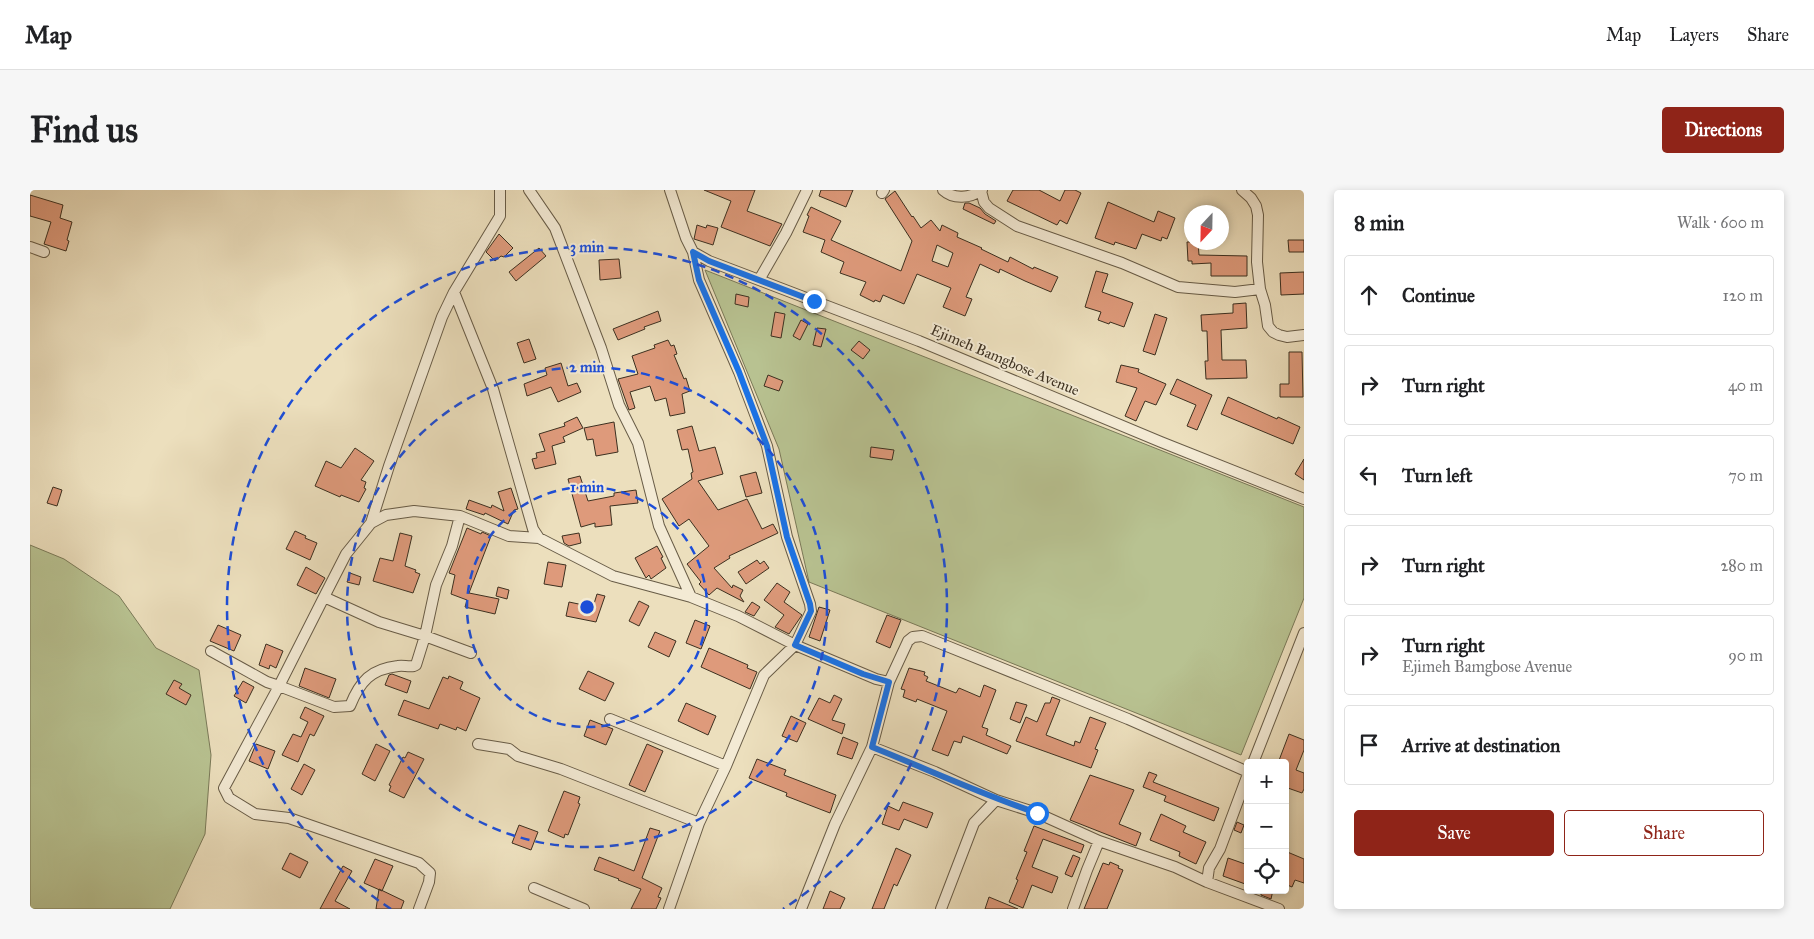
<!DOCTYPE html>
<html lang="en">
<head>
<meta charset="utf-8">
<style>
	:root { --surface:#fff; --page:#f6f6f6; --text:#202124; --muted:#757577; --line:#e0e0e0; --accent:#8f2418 }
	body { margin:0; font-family:"IM FELL Great Primer",serif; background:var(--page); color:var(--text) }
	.controls { position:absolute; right:15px; bottom:15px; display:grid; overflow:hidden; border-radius:5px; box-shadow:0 2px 8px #0003 }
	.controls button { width:45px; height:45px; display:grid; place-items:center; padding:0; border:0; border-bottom:1px solid var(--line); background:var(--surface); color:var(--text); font:25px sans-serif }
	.compass { position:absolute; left:1154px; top:15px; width:45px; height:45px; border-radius:50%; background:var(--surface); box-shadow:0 2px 8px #0003; rotate:202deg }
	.stop { position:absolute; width:15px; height:15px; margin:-11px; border:4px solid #1a73e8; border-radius:50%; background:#fff }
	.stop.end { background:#1a73e8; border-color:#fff; box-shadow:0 1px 5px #0008 }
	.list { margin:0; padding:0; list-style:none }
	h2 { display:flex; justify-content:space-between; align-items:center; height:65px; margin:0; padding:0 20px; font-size:21px }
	h2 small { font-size:16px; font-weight:400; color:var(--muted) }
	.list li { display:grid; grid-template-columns:32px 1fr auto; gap:15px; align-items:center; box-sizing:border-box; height:80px; margin:0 10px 10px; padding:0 10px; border:1px solid var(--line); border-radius:5px }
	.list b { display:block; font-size:19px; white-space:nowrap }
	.list p { margin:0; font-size:16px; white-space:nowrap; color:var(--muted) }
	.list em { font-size:16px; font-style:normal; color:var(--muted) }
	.actions { display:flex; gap:10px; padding:15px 20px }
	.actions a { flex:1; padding:11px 0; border:1px solid var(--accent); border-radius:5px; text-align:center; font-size:18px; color:var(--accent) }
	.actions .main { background:var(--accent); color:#fff }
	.icon { flex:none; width:28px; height:28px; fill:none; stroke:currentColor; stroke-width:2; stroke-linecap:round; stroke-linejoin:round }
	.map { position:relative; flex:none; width:1274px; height:719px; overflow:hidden; border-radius:5px }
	header { display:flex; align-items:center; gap:30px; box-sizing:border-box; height:70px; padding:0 25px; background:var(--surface); border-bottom:1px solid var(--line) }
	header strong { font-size:24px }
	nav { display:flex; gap:28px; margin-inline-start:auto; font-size:18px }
	.intro { display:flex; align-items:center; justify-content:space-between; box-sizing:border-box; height:120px; padding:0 30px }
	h1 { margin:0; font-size:35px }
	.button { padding:12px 22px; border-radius:5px; background:var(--accent); color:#fff; font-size:18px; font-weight:700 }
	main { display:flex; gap:30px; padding:0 30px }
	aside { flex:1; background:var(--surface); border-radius:5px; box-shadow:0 2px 8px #0003 }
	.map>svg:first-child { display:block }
	.green { fill:#b8c291; stroke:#7a7958 }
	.building { fill:#de9a7b; stroke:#3c3020; fill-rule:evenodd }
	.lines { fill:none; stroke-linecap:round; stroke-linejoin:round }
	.minor-casing { stroke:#685c47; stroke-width:12 }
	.minor { stroke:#f3ead4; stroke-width:10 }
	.route { stroke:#1a73e8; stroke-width:6 }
	.ring { fill:none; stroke:#1d4ed8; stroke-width:2.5; stroke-dasharray:9 6 }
	.labels { text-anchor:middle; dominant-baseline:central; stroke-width:4; stroke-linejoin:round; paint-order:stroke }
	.street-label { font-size:15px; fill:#3c3020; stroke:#f3ead4 }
	.centre { fill:#1d4ed8; stroke:#f3ead4; stroke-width:2.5 }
	.ring-label { font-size:15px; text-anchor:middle; font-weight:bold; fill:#1d4ed8; stroke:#f3ead4; stroke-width:4; stroke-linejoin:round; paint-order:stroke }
</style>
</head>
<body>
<header>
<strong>Map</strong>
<nav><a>Map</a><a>Layers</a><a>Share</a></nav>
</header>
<div class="intro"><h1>Find us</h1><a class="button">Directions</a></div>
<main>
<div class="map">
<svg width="1274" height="719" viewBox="0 0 1274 719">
	<rect width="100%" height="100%" fill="#ecdfbd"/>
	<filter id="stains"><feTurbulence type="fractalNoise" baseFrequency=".004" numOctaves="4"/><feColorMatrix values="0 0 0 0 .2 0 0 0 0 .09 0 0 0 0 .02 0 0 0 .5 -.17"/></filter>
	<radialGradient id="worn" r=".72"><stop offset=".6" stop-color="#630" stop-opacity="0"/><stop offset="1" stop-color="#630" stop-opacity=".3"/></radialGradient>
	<path class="green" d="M675 80 1274 317V408L1211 565 779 392 749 259Z
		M0 355 34 369 89 406 126 458 169 480 181 565 175 644 140 719H0Z"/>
	<path class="building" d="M674 0H725L717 21 752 34 740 56 691 37 701 11Z
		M791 0H823L816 17 789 6Z
		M983 0H1009L1030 11 1035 0H1045L1051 3 1037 34 1030 30 1027 35 977 11Z
		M865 1 882 27 883 26 891 38 901 30 910 41 912 35 928 43 927 47 952 58 951 59 978 72 980 67 1003 79 1004 77 1028 87 1021 102 995 91 970 79 969 83 950 74 936 107 942 109 935 126 913 117 921 98 887 84 874 114 853 105 850 112 845 110 844 112 830 105 836 92 810 83 814 72 791 62 795 50 773 42 779 26 777 25 781 17 811 31 801 50 871 81 882 51 855 9ZM907 55 923 63 918 77 902 71Z
		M0 5 33 15 30 28 42 32 37 50 39 51 36 61 14 54 21 32 0 26Z
		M1078 12 1124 32 1128 21 1145 28 1137 49 1132 47 1131 51 1112 44 1106 59 1085 52 1084 55 1065 48Z
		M935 13H939L950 18 955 24 966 31 964 34 933 19Z
		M667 35 676 38 677 35 688 38 683 55 664 49Z
		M469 44 483 58 474 67 471 66 465 71 456 62Z
		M1258 50H1274V62H1259Z
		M1157 52H1168L1169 65 1217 66V86H1181V73L1162 74V71H1158Z
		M509 58 516 66 486 91 479 82Z
		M589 69 591 88 570 90 569 70Z
		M1066 81 1078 84 1072 102 1103 113 1094 137 1080 132 1079 134 1068 130 1071 122 1055 117Z
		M1274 82V104L1251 105 1250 83Z
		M706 104 719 107 718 117 705 114Z
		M1216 113 1217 138 1191 140 1192 170H1216L1217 188 1176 189 1175 171H1178L1177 141H1172L1171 125 1203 123V114Z
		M628 121 631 131 614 137 615 139 588 150 583 139Z
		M745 122 755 124 751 148 741 146Z
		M1125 124 1137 128 1125 165 1113 161Z
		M771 130 778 134 770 150 763 146Z
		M787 138 796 139 791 157 783 155Z
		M499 149 506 169 494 173 487 153Z
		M638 150 641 156 644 155 647 164 644 165 654 189 656 188 660 201 652 204 655 223 640 226 636 208 625 211 620 196 600 202 605 218 599 220 588 189 608 184 602 166 625 158 624 155Z
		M829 151 840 160 833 169 821 160Z
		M1259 162H1272L1273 207H1250V194H1259Z
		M531 173 538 196 547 193 551 202 528 212 521 197 497 206 494 194 517 185 515 178Z
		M1091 175 1109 179 1108 182 1136 194 1126 215 1115 211 1106 231 1095 226 1107 198 1086 192Z
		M738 185 753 191 749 201 734 196Z
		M1147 189 1182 205 1167 240 1157 236 1166 215 1140 204Z
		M1198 207 1247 229 1248 227 1270 237 1263 254 1191 224Z
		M547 227 553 238 533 247 535 252 522 256 526 274 505 279 502 269 507 268 506 263 515 261 509 244 535 236 534 233Z
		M584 232 588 262 566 266 563 249 557 250 554 238Z
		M662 236 669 261 685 257 693 284 668 291 688 320 717 309 732 339 743 334 748 343 699 366 700 368 684 378 702 398 703 395 713 400 710 406 714 412 687 398 679 405 669 394 671 392 657 374 679 356 659 329 649 336 632 309 662 289 661 283 663 282 658 259 652 260 647 240Z
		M841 257 864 260 862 270 840 267Z
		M325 258 344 271 331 290 336 292 334 298 336 299 329 312 311 305 310 307 285 296 296 271 311 278Z
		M1274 269V290L1265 284Z
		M726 282 732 303 716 307 710 286Z
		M550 286 558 311 584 306V303L606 300 608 313 580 316 582 335 565 337V333L551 337 538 289Z
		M23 297 32 300 27 316 17 313Z
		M481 298 488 319 484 320 478 334 455 323 454 325 436 319 439 310 461 318 462 315 474 321 468 302Z
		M437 338 451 344 452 342 461 346 439 403 469 409 465 424 435 417 437 410 421 404 425 385 419 383Z
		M265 341 276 346 275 348 287 353 280 370 256 359Z
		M370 343 382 346 375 376 386 380 385 382 390 384 383 403 343 391 350 368 363 371Z
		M549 343 551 353 539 356 534 353 532 346Z
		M627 356 633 367 631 368 636 378 621 389 619 385 616 388 605 368Z
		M727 370 730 374 734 371 739 378 716 394 708 382Z
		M518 372 536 375 532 397 514 394Z
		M276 377 295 388 286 404 267 395Z
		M320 383 331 387 329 395 317 392Z
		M747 393 760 402 754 412 772 425 759 444 745 437 754 425 734 410Z
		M468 397 479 400 477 409 466 406Z
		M567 404 575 406 566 432 536 426 539 412 563 417Z
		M609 411 619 416 609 436 599 431Z
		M722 412 730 417 724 426 715 422Z
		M789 417 800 420 790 451 779 447Z
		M857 425 871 430 860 458 846 452Z
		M665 430 680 436 671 459 656 453Z
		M188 435 211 445 204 461 180 451Z
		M625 442 646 451 639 467 618 457Z
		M236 454 253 461 246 478 240 475 239 479 229 475Z
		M679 458 718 475 717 478 727 482 720 499 671 477Z
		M275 478 306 489 299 508 269 496Z
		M879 478 895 482 894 485 898 487 896 491 926 503 929 498 950 507 954 495 966 500 952 537 958 539 956 545 981 556 977 564 933 546 931 553 924 551 918 566 902 560 917 521 887 509 886 512 873 507 875 500 871 499Z
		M558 481 584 493 575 511 549 499Z
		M362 484 381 491 377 503 355 495 359 485Z
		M419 486 433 492 430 499 450 508 436 541 427 537 426 540 410 534 408 539 368 525 374 510 399 519 413 487 418 489Z
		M144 490 152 494 149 498 161 505 156 515 136 504Z
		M213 491 224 497 216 513 204 506Z
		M804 505 812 509 802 530 815 534 812 544 778 529 789 508 800 513Z
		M1022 507 1030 510 1016 545 1044 556 1045 551 1050 553 1060 527 1076 533 1065 559 1068 560 1061 578 986 551 996 527 1007 532 1015 513H1020Z
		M986 512 997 515 990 533 980 529Z
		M656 513 686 526 678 545 648 531Z
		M275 517 294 526 284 546 280 544 268 572 252 565 263 544 271 547 278 532 270 528Z
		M761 526 776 533 767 552 752 546Z
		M560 530 583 539 576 555 554 546Z
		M1259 544 1274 550V560L1266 580 1274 583V599L1272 603 1255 597V573H1248Z
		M813 547 828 553 822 569 807 564Z
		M226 554 245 561 238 579 219 571Z
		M346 554 360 561 345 591 332 584Z
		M617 554 633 561 615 602 599 595Z
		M378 562 394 569 374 608 359 601 361 596 359 595 373 567 375 568Z
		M727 569 756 580 754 585 806 605 800 623 756 606 757 603 719 588Z
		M274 574 285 580 272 605 261 599Z
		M1119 582 1127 585 1123 592 1189 618 1184 631 1134 611 1136 606 1113 597Z
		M1060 585 1104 600 1089 634 1111 643 1106 656 1040 630Z
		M534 601 550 607 548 613 550 614 538 645 535 644 534 648 518 641Z
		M873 612 903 623 897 638 874 629 869 640 852 634 858 616 869 621Z
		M1131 624 1156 636 1153 642 1176 652 1166 674 1149 666 1150 662 1120 650Z
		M1207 632 1214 635 1211 643 1204 640Z
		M489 635 508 642 501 660 482 653Z
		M1004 636 1054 655 1051 663 1013 649 1002 677 1028 687 1022 703 1002 695 993 718 979 712 988 690 986 689 997 662 994 661Z
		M620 638 630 641 612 688 632 698 628 707 631 708 626 719H601L611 699 588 690 589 689 564 680 569 667 604 681Z
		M866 658 881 665 867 696 864 694 854 719H842Z
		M1255 661 1274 669V693L1265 690 1262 697 1255 694Z
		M260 663 278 672 270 688 252 679Z
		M1043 665 1050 668 1042 687 1035 684Z
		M1198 668 1218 675V695L1193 686Z
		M345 669 363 676 352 701 334 693Z
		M1080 672 1089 676 1088 678 1093 680 1077 719H1054L1073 673 1079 675Z
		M313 676 322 681 305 711 320 719H290Z
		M349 699 374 711 371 719H346Z
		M1231 700H1243L1241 709 1231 705Z
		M800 701 815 708 810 719H793Z
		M959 707 988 719H955Z"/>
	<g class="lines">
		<defs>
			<path id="minor" d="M499 0 525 38 571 158 589 215 608 253 629 336 661 407
				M913 0C924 10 940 8 952 0
				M1212 0 1221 8 1226 16 1228 25 1227 72 1230 99 1235 115 1238 136 1243 142 1249 145 1257 147 1274 145
				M951 1 954 12 959 18 987 36 1092 73 1148 97 1205 102 1230 99
				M852 3 854 0
				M0 57 14 62
				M663 62 679 71 889 151 1131 252 1274 309
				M729 90 756 43 777 0
				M424 102 463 199 503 339 509 348
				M430 326 384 321 356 325 341 333 316 364 294 407 349 432 395 446 441 463
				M341 333 359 276 412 127 424 102 470 26V0
				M181 461 237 492 249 496 294 407
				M580 529 696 576 734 485 765 455 781 421 780 414 757 347 737 256 709 182 669 90 663 62 656 48 640 0
				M448 554 479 559 488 566 531 579 669 633 696 576
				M842 557 905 582 966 610 1007 623 1069 651 1145 677 1177 692 1249 719
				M1223 573 1274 443
				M1177 692 1179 678 1190 659 1218 584
				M504 698 554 719
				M389 719 399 692 400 683 389 673 259 628 225 624 199 608 194 598 249 496 304 517 320 516C330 491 341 479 368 476 373 475 378 477 384 476L386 475 395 446 406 395 422 356 430 326 479 346 509 348 583 386 661 407 708 426 765 455 846 489 859 492 878 451 883 447 892 446 1098 529 1218 582
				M639 719 669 633
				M771 719 805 634 842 557 859 492
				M911 719 944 633 966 610
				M1043 719 1057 680 1069 651"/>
		</defs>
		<use href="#minor" class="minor-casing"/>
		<use href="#minor" class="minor"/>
	</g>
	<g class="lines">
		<path class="route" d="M784 111 679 71 663 62 669 90 709 182 737 256 757 347 780 414 781 421 765 455 833 484 859 492 842 557C897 579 951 604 1007 623"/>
	</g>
	<g class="ring">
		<circle cx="557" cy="417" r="120"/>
		<circle cx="557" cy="417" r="240"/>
		<path d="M361 719A360 360 0 1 1 753 719"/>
	</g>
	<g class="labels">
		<g class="street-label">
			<text transform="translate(975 170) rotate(23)">Ejimeh Bamgbose Avenue</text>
		</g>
	</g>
	<circle cx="557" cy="417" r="8" class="centre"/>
	<g class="ring-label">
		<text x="557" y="62">3 min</text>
		<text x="557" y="182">2 min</text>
		<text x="557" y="302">1 min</text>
	</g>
	<rect width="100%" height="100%" filter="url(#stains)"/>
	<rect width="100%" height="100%" fill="url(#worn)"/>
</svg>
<div class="controls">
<button>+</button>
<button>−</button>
<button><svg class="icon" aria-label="locate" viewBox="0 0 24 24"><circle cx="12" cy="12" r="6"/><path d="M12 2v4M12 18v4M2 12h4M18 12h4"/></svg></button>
</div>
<svg class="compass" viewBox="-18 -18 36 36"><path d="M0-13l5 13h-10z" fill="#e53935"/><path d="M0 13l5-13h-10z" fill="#757577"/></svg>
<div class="stop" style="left:1007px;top:623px"></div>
<div class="stop end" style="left:784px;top:111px"></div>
</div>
<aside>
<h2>8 min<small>Walk · 600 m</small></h2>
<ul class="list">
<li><svg class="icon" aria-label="ahead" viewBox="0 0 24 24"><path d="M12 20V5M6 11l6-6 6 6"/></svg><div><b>Continue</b></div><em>120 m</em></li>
<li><svg class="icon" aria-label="right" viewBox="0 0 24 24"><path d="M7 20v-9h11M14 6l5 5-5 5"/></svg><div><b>Turn right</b></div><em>40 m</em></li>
<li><svg class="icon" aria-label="left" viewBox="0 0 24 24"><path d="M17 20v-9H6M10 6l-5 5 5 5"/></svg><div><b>Turn left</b></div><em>70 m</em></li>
<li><svg class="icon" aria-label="right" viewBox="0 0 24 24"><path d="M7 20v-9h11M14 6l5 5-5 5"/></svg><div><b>Turn right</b></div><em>280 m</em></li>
<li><svg class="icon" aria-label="right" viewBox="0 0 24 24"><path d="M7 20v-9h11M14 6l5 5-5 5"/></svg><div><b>Turn right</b><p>Ejimeh Bamgbose Avenue</p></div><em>90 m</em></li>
<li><svg class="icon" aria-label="arrive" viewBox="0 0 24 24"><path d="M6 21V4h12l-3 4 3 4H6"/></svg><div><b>Arrive at destination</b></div></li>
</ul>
<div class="actions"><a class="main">Save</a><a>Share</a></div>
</aside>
</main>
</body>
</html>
